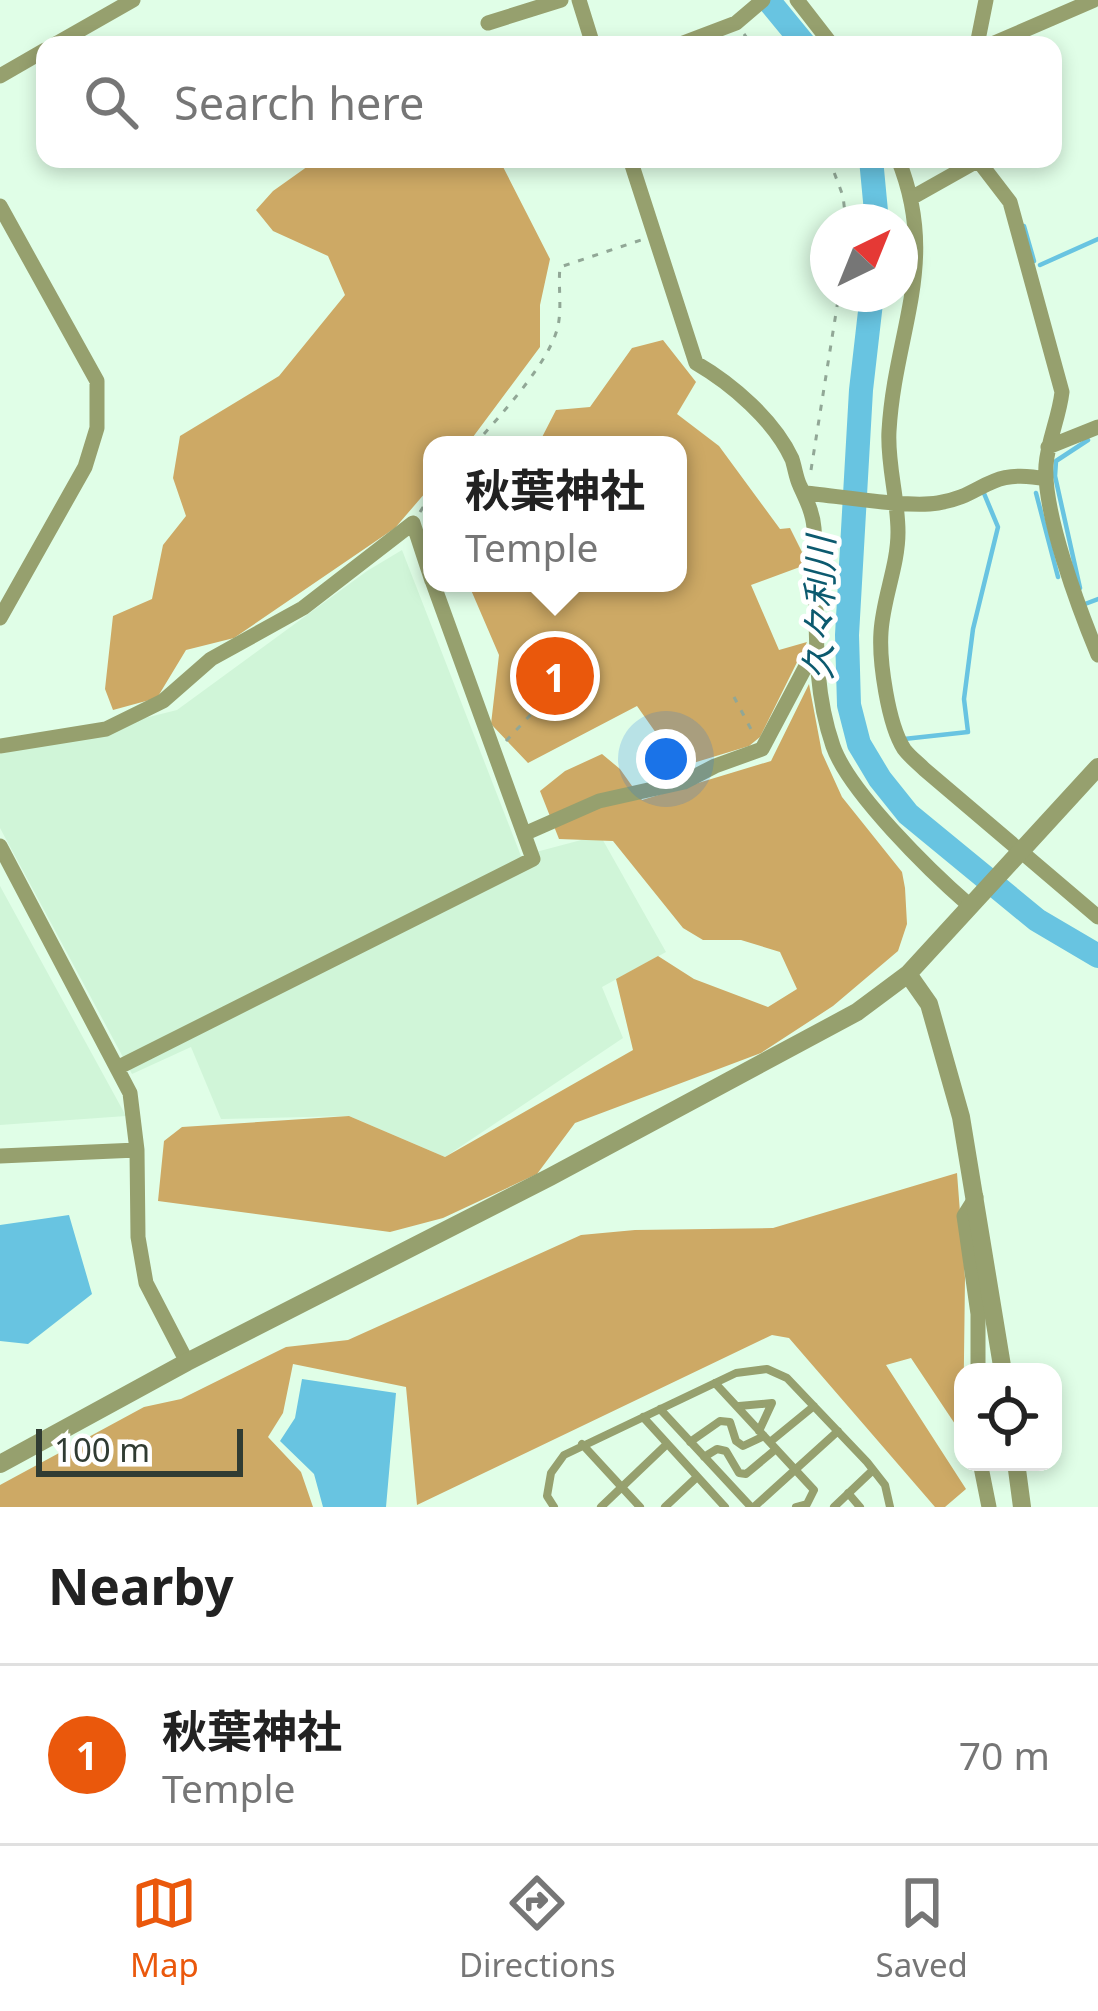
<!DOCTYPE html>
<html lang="en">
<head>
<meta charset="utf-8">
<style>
	:root { --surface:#fff; --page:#f2f2f2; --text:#222; --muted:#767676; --line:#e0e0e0; --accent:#ea580c }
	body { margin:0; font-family:"Noto Sans","Noto Sans JP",sans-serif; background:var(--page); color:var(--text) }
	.controls { position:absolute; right:36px; bottom:36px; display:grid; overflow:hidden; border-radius:24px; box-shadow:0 6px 18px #0003 }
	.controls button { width:108px; height:108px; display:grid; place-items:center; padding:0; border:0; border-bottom:3px solid var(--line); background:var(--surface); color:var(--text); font:60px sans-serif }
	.compass { position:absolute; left:810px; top:204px; width:108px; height:108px; border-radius:50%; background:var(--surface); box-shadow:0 6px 18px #0003; rotate:43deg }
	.scale { position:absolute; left:36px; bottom:30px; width:207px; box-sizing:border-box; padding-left:12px; border:6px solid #303c33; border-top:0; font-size:33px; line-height:42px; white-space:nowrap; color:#303c33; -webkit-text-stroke:9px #fff; paint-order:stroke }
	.you { position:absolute; left:666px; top:759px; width:42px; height:42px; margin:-30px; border:9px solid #fff; border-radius:50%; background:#1a73e8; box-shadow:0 0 0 18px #1a73e833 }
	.badge { display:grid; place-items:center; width:78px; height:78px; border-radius:50%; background:var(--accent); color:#fff; font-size:39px; font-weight:700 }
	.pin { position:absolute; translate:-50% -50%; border:6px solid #fff; box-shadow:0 3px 12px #0006 }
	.popup { position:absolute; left:423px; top:436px; width:264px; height:156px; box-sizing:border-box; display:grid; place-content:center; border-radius:24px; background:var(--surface); filter:drop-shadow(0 3px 9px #0005); font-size:39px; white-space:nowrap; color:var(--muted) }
	.popup b { font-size:45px; color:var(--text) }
	.popup::after { content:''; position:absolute; left:50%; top:100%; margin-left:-24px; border:24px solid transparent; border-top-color:var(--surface) }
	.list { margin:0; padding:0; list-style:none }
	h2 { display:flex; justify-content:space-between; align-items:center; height:156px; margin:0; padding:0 48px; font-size:51px }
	h2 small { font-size:39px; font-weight:400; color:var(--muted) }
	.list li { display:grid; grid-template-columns:78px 1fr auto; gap:36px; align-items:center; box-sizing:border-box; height:180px; padding:0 48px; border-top:3px solid var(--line) }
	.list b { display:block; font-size:45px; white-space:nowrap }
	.list p { margin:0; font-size:39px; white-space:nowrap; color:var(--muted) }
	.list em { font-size:39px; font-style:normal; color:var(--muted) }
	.icon { flex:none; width:66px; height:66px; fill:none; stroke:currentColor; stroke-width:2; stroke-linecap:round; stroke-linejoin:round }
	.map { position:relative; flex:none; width:1098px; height:1507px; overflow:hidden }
	.search { position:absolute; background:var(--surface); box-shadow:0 6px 18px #0003; left:36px; right:36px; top:36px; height:132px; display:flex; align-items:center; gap:30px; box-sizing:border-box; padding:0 42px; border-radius:24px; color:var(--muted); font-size:45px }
	.sheet { height:336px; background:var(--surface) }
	nav { display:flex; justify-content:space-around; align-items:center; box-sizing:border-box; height:168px; border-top:3px solid var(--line); background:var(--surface); font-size:33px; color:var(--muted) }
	nav a { display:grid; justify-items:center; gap:6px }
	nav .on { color:var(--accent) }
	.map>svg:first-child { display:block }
	.built { fill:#d0f5d8 }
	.forest { fill:#cda965 }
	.water { fill:#68c4e1 }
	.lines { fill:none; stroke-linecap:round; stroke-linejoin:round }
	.stream { stroke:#68c4e1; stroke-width:4.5 }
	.river { stroke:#68c4e1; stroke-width:24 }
	.building { fill:#c0eae5 }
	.path { stroke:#91a796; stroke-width:3; stroke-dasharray:6 9; stroke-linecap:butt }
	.service { stroke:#96a06e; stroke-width:8 }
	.minor { stroke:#96a06e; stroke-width:15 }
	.tertiary { stroke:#96a06e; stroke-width:18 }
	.labels { text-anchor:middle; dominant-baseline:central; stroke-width:10; stroke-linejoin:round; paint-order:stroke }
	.water-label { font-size:36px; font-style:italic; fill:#0c5a6f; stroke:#fff }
</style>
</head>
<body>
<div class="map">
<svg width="1098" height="1507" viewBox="0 0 1098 1507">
	<rect width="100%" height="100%" fill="#e0fee7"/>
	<path class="built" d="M402 550 521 856 600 835 666 952 602 987 623 1038 445 1157 349 1116 221 1119 191 1047 132 1074 0 828V754L177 710 367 571Z
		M0 886 126 1116 0 1125Z"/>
	<path class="forest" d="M318 159C346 159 370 166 399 164L400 159H499L550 259 540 305V347L467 445H432V485L395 528 234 638 186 650 157 698 113 710 105 689 113 616 152 599 163 545 186 516 173 478 180 436 279 376 345 295 328 256 273 231 256 210 273 191Z
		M663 340 696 382 677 414 719 446 780 529 790 528 808 564 751 585 779 650 807 642 760 737 749 746 680 767 637 706 528 763 491 724 499 655 468 583H678V445H538L556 410 590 407 632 348Z
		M809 684 822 753 842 797 902 872 905 888 907 924 898 951 833 1006 761 1053 575 1123 537 1174 443 1218 390 1232 158 1201 164 1141 182 1127 349 1116 445 1157 633 1050 616 979 658 956 694 979 768 1007 797 989 780 952 741 940H703L683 928 613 841 559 839 540 791 565 771 602 754 620 769 642 800 771 761Z
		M957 1173 965 1278 963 1436 911 1358 886 1365 966 1489 945 1507H935L789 1338 772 1335 417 1505 406 1387 293 1364 283 1413 268 1437 301 1472 313 1507H0V1485L144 1407 181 1399 286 1347 348 1340 581 1235 635 1230 773 1228Z"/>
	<path class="water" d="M69 1215 92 1294 28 1344 0 1341V1225Z
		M302 1379 396 1393 386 1507H323L314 1474 280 1441 295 1418Z"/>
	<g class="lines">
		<path class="stream" d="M1024 226 1034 261
			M1040 265 1098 239
			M1036 493 1058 577
			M1080 588 1055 476 1056 461 1088 440
			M1085 604 1098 599
			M904 739 968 732 964 699 973 629 998 527 983 491"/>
		<path class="river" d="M768 0 805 45
			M871 159 877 222
			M872 294 861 390 847 635 849 705 859 744 880 779 908 814 1037 920 1098 956"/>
	</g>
	<path class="building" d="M571 650 588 668 559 698 539 678Z"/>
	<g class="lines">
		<path class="path" d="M744 34 752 45
			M829 159 843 196 846 222
			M474 445C500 416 550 362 558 326 562 307 558 286 560 267L641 240
			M811 470 839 294
			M420 512 432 493
			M734 697 753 733
			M506 741 550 694"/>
		<path class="service" d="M715 1383 814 1490 807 1504 796 1507
			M739 1406 772 1403 759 1431
			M660 1409 751 1507
			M643 1417 725 1507
			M690 1442 720 1421 730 1422 736 1441 743 1446 764 1436
			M770 1442 814 1406
			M582 1444 640 1507
			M704 1457 717 1449 726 1451 739 1473 746 1474 776 1449
			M848 1493 860 1507
			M554 1507 547 1496 551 1473 564 1455 736 1373 767 1369 787 1378 867 1462 885 1485 890 1507
			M601 1507 667 1444
			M665 1507 697 1477
			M754 1507 838 1431
			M834 1507 873 1470"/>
		<path class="minor" d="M579 0 593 45
			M797 0 832 45
			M488 23 561 0
			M54 45 133 0
			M678 45 736 23 763 0
			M977 45 986 0
			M990 45 1094 0
			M0 76 45 50
			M630 159 696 363C732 384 774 420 792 459 795 468 796 478 800 486 806 499 813 513 814 528 820 602 808 675 833 746 849 792 931 872 969 905
			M898 159C940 263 895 329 889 431 887 464 898 498 898 532 898 566 883 598 881 632 879 661 888 724 904 749 909 756 917 762 924 769L1098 917
			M977 159 1010 202 1062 392C1059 418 1048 440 1046 465 1043 513 1079 609 1098 655
			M913 197 977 161
			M0 206 97 381V428L85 467 0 618
			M1048 447 1098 427
			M805 493C840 496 907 508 938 503 985 496 987 467 1046 479
			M0 746 106 729 163 701 211 659 303 608 413 523 432 581
			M524 834 599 801 684 782 715 766 762 749 815 649
			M0 846 130 1093 137 1150 138 1237 146 1283 187 1362
			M119 1067 533 859 433 583
			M0 1156 137 1150
			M976 1197 964 1216 978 1314V1372
			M980 1462 989 1507"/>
		<path class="tertiary" d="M908 974 929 1004 961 1117 1003 1372
			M1016 1462 1022 1507
			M0 1464 187 1362 550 1177 857 1012 908 974 1098 767"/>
	</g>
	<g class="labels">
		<g class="water-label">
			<text transform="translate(819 608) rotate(-89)">久々利川</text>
		</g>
	</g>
</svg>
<div class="controls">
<button><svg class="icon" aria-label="locate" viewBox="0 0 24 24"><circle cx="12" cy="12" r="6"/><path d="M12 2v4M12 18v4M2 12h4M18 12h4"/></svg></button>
</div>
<svg class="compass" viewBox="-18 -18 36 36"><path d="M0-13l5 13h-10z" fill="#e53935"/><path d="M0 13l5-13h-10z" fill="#767676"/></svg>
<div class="scale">100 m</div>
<div class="you"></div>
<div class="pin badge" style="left:555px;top:676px">1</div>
<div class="popup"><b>秋葉神社</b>Temple</div>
<div class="search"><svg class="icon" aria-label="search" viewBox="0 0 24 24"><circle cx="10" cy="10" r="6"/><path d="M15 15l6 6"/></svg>Search here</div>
</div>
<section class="sheet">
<h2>Nearby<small></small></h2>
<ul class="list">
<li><span class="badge">1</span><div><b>秋葉神社</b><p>Temple</p></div><em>70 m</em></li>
</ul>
</section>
<nav>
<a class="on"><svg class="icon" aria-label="map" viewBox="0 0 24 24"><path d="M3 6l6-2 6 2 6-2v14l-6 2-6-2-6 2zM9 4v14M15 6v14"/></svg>Map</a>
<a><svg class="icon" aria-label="directions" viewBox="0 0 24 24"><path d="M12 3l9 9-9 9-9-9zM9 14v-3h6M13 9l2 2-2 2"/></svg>Directions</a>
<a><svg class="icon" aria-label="saved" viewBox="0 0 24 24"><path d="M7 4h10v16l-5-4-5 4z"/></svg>Saved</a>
</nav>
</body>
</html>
